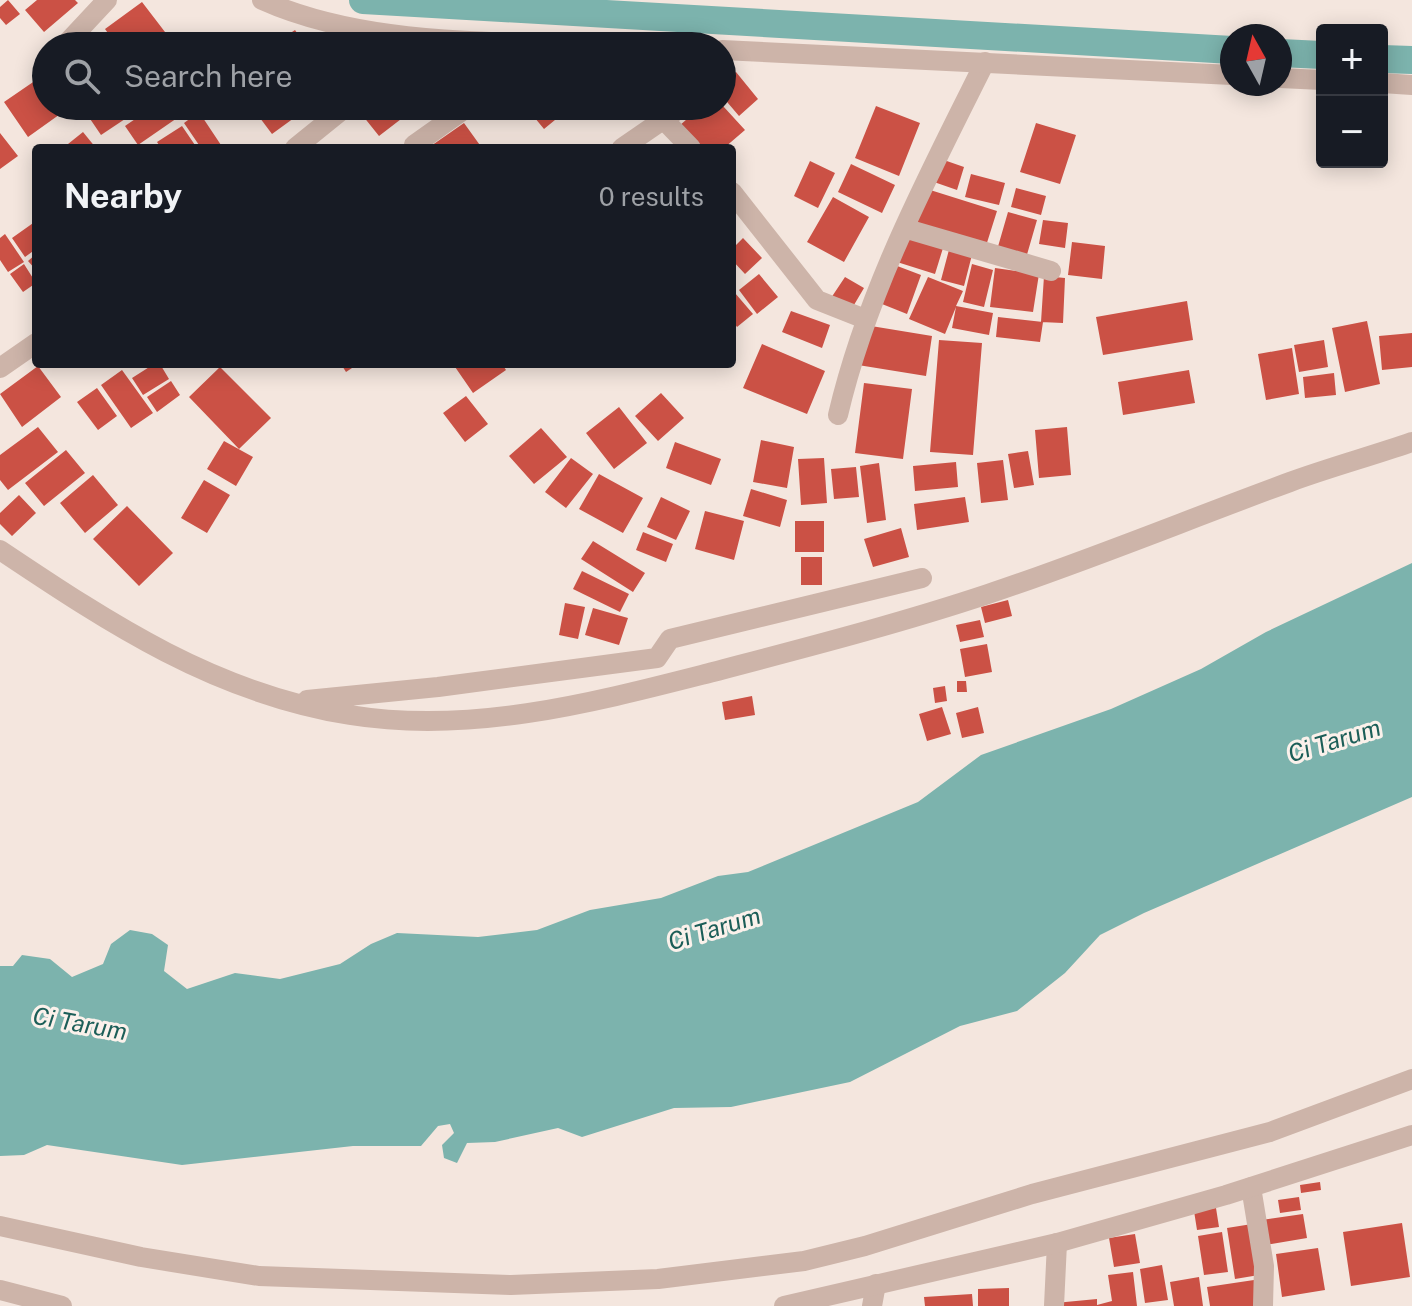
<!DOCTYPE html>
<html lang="en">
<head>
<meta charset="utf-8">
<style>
	:root { --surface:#171b24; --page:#20242c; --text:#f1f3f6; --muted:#9ea1a6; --line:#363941 }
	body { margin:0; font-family:"Public Sans",sans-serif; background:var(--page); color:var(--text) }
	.controls { position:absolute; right:24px; top:24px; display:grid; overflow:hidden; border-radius:8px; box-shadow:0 4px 20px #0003 }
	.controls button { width:72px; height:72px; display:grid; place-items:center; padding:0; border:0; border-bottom:2px solid var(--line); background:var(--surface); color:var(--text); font:40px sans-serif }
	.compass { position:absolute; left:1220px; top:24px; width:72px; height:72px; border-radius:50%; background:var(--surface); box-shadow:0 4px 20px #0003; rotate:352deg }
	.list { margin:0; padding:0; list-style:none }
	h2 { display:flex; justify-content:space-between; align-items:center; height:104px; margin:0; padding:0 32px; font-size:34px }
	h2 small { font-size:26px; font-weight:400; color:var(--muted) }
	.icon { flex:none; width:44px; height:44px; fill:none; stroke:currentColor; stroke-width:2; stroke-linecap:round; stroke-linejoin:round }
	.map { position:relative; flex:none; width:1412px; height:1306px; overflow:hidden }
	.search { position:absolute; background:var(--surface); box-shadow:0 4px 20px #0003; left:32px; top:32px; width:704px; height:88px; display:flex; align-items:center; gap:20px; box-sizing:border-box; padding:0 28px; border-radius:44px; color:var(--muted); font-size:30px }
	.panel { position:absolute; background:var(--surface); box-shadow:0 4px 20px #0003; left:32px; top:144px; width:704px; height:224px; border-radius:8px }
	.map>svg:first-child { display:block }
	.water { fill:#7cb3ad }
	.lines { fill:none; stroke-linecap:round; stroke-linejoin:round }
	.canal { stroke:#7cb3ad; stroke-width:28 }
	.building { fill:#cb5145 }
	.minor { stroke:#cdb4a9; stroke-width:20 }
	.tertiary { stroke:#cdb4a9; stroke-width:20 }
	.labels { text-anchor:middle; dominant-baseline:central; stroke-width:6; stroke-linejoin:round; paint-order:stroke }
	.water-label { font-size:24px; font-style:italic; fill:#1c5e58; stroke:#fbf1eb }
</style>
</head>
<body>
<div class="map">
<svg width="1412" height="1306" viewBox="0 0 1412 1306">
	<rect width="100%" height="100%" fill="#f4e6de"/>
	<path class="water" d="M1412 563V797L1144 913 1100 935 1065 973 1017 1011 960 1026 850 1082 731 1107 674 1108 582 1137 558 1128 495 1142 467 1143 457 1163 444 1158 442 1145 454 1133 450 1124 438 1126 421 1146H353L182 1165 47 1145 24 1155 0 1156V966H13L22 955 50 959 72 977 103 964 111 944 130 930 152 934 168 945 164 971 187 989 235 973 280 979 340 964 371 944 397 933 478 937 537 930 590 910 661 898 718 876 748 872 918 802 981 755 1111 709 1201 669 1266 632Z"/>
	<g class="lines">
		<path class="canal" d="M363 0 1232 50
			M1280 53 1322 55
			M1382 59 1412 60"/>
	</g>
	<path class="building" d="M8 0 20 14 6 25 0 18V7Z
		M37 0H75L78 3 44 32 25 10Z
		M142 2 165 32 147 46H117L105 29Z
		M295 30 306 46H271Z
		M243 32 253 46H224Z
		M169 37 176 46H157Z
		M101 38 107 46H90Z
		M736 72 758 99 739 116 722 96V84Z
		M39 78 46 87V106H59L63 112 28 137 4 102Z
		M130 106 134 113 101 135 82 107Z
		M154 106H173L180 116 138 145 125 126Z
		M185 106H223L226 110 212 120 203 107 191 115Z
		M225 106H237L239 109 231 114Z
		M251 106H302L305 110 272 134Z
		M355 106H418L379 136Z
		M525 106H572L544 129Z
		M702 106H723L745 130 724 148H698L679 126Z
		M876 106 920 123 899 176 855 158Z
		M199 112 223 148H201L184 123Z
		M464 123 482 148H428Z
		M1036 123 1076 135 1060 184 1020 172Z
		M182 126 197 148H161L157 142Z
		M83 132 96 148H63Z
		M0 133 18 156 0 169Z
		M941 159 964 167 957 190 934 182Z
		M810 161 835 173 818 208 794 196Z
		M851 164 895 185 882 213 838 192Z
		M971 174 1005 183 999 205 965 197Z
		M1016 188 1046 196 1041 215 1011 207Z
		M927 189 997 211 985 249 914 227Z
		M833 197 869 217 844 262 807 242Z
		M1008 212 1037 220 1026 258 997 250Z
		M1043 220 1068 223 1065 248 1039 244Z
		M36 221V249L25 257 12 238Z
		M5 234 24 262 8 272 0 260V238Z
		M905 237 943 248 935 274 897 262Z
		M743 238 762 258 745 274 732 260V249Z
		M1072 242 1105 246 1102 279 1068 275Z
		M950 246 973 251 964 286 941 280Z
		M36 254V270L28 261Z
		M24 264 36 283 23 292 10 274Z
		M892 264 921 275 907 314 877 302Z
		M972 264 993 270 984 307 963 302Z
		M995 268 1039 274 1033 312 990 307Z
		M759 274 778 297 757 314 739 290Z
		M1044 276 1065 278 1063 323 1041 322Z
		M845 277 864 288 851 310 831 298Z
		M928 277 963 291 956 306 993 313 989 335 952 328 956 307 945 334 909 319Z
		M735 293 753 314 737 327 732 320Z
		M1187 301 1193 340 1103 355 1096 317Z
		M791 311 830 325 822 348 782 332Z
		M998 317 1043 322 1040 342 996 337Z
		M1367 321 1380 384 1345 392 1332 328Z
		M865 325 932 336 926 376 858 365Z
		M1412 333V367L1382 370 1379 336Z
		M939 340 982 343 973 455 930 452Z
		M1324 340 1328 367 1299 372 1294 345Z
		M762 344 825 371 807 414 743 388Z
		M1292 348 1299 394 1266 400 1258 354Z
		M154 364H160L169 379 143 395 132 378Z
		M341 364H358L346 372Z
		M453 364H502L506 370 473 393Z
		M38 366 61 397 22 427 0 394Z
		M220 367 271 418 239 449 189 397Z
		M122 370 153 413 131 428 101 385Z
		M1189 370 1195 403 1123 415 1118 382Z
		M1334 373 1336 395 1305 398 1303 377Z
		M171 381 180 395 157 412 147 397Z
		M864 383 912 389 903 459 855 453Z
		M97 388 117 416 98 430 77 402Z
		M661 393 684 418 658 441 635 416Z
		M466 396 488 424 465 442 443 413Z
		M619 407 647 443 614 469 586 433Z
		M38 427 58 452 8 490 0 480V455Z
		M1067 427 1071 475 1039 478 1035 430Z
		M541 428 567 457 534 484 509 456Z
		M761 440 794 447 787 488 753 482Z
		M224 441 253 457 236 486 207 469Z
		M675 442 721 459 711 485 666 468Z
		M66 450 85 473 44 506 25 483Z
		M1028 451 1034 485 1014 488 1008 454Z
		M571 458 593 474 566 508 545 492Z
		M824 458 827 503 801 505 798 459Z
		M1003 460 1008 500 981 503 977 463Z
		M956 462 958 487 915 491 913 466Z
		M879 463 886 520 867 523 860 466Z
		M856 467 859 497 834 499 831 469Z
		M599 474 643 498 623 533 579 509Z
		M93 475 118 505 85 533 60 503Z
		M204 480 230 495 207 533 181 518Z
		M751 489 787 500 780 527 743 516Z
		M19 495 36 513 12 536 0 524V513Z
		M661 497 690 511 676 540 647 527Z
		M965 497 969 522 917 530 914 504Z
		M127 506 173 553 139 586 93 539Z
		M705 511 744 521 734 560 695 549Z
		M795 521H824V552H795Z
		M901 528 909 557 873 567 864 539Z
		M643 532 673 544 666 562 636 550Z
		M593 541 645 573 633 592 581 559Z
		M801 557H822V585H801Z
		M582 571 629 594 620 612 573 589Z
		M1008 600 1012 616 985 623 981 607Z
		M565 603 585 607 578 639 559 635Z
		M593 608 628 618 619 645 585 635Z
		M980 620 984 637 960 642 956 625Z
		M987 644 992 672 965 677 960 649Z
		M957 681H966L967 692H957Z
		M945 686 947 701 935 703 933 688Z
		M752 696 755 715 725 720 722 702Z
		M942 707 951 734 927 741 919 714Z
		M978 707 984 733 962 738 956 713Z
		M1320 1182 1321 1190 1301 1193 1300 1185Z
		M1299 1197 1301 1210 1280 1213 1278 1200Z
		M1216 1208 1219 1227 1197 1230 1194 1211Z
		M1303 1214 1307 1238 1265 1245 1261 1220Z
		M1402 1223 1410 1277 1351 1286 1343 1232Z
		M1252 1224 1259 1275 1235 1279 1227 1228Z
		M1222 1232 1228 1272 1204 1275 1198 1236Z
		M1135 1234 1140 1263 1114 1267 1109 1238Z
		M1318 1248 1325 1290 1282 1297 1276 1254Z
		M1162 1265 1168 1300 1145 1303 1140 1269Z
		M1133 1272 1137 1306H1055V1303L1097 1299V1305L1112 1301 1108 1275Z
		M1199 1277 1203 1306H1174L1170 1282Z
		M1254 1280 1258 1306H1210L1207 1287Z
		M1009 1288V1306H978V1289Z
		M972 1294 973 1306H925L924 1297Z"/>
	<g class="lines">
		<path class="minor" d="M64 46 107 0
			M665 121 691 148
			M414 145 469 106
			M295 148 347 106
			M622 148 683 106
			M732 192 817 300 865 319
			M907 229 1051 271
			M0 368 36 343
			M838 415C867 291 928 176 985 62
			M0 550C112 625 215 693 350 715 472 735 595 702 713 672 804 648 898 624 988 594 1090 560 1189 519 1290 482 1331 467 1372 456 1412 442
			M307 700 438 687 657 658 670 639 922 578
			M1251 1187 1264 1266 1263 1306
			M0 1226 141 1257 259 1276 511 1285 658 1279 804 1261 865 1246 1032 1194 1270 1132 1412 1079
			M872 1306 876 1284
			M1054 1306 1057 1243"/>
		<path class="tertiary" d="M262 0C375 51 524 40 647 46
			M722 50 1232 75
			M1280 78 1322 80
			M1382 83 1412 85
			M0 1290 62 1306
			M784 1306 1057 1243 1226 1195 1412 1135"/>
	</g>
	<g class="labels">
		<g class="water-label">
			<text transform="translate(1334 740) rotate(-17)">Ci Tarum</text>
			<text transform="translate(714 928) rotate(-17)">Ci Tarum</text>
			<text transform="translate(80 1023) rotate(10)">Ci Tarum</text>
		</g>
	</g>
</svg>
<div class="controls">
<button>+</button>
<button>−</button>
</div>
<svg class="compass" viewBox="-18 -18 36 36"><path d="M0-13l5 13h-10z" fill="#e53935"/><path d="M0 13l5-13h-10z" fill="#9ea1a6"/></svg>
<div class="search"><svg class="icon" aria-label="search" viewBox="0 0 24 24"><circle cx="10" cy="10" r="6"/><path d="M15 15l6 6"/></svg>Search here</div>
<section class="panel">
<h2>Nearby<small>0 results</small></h2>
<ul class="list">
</ul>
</section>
</div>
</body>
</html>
